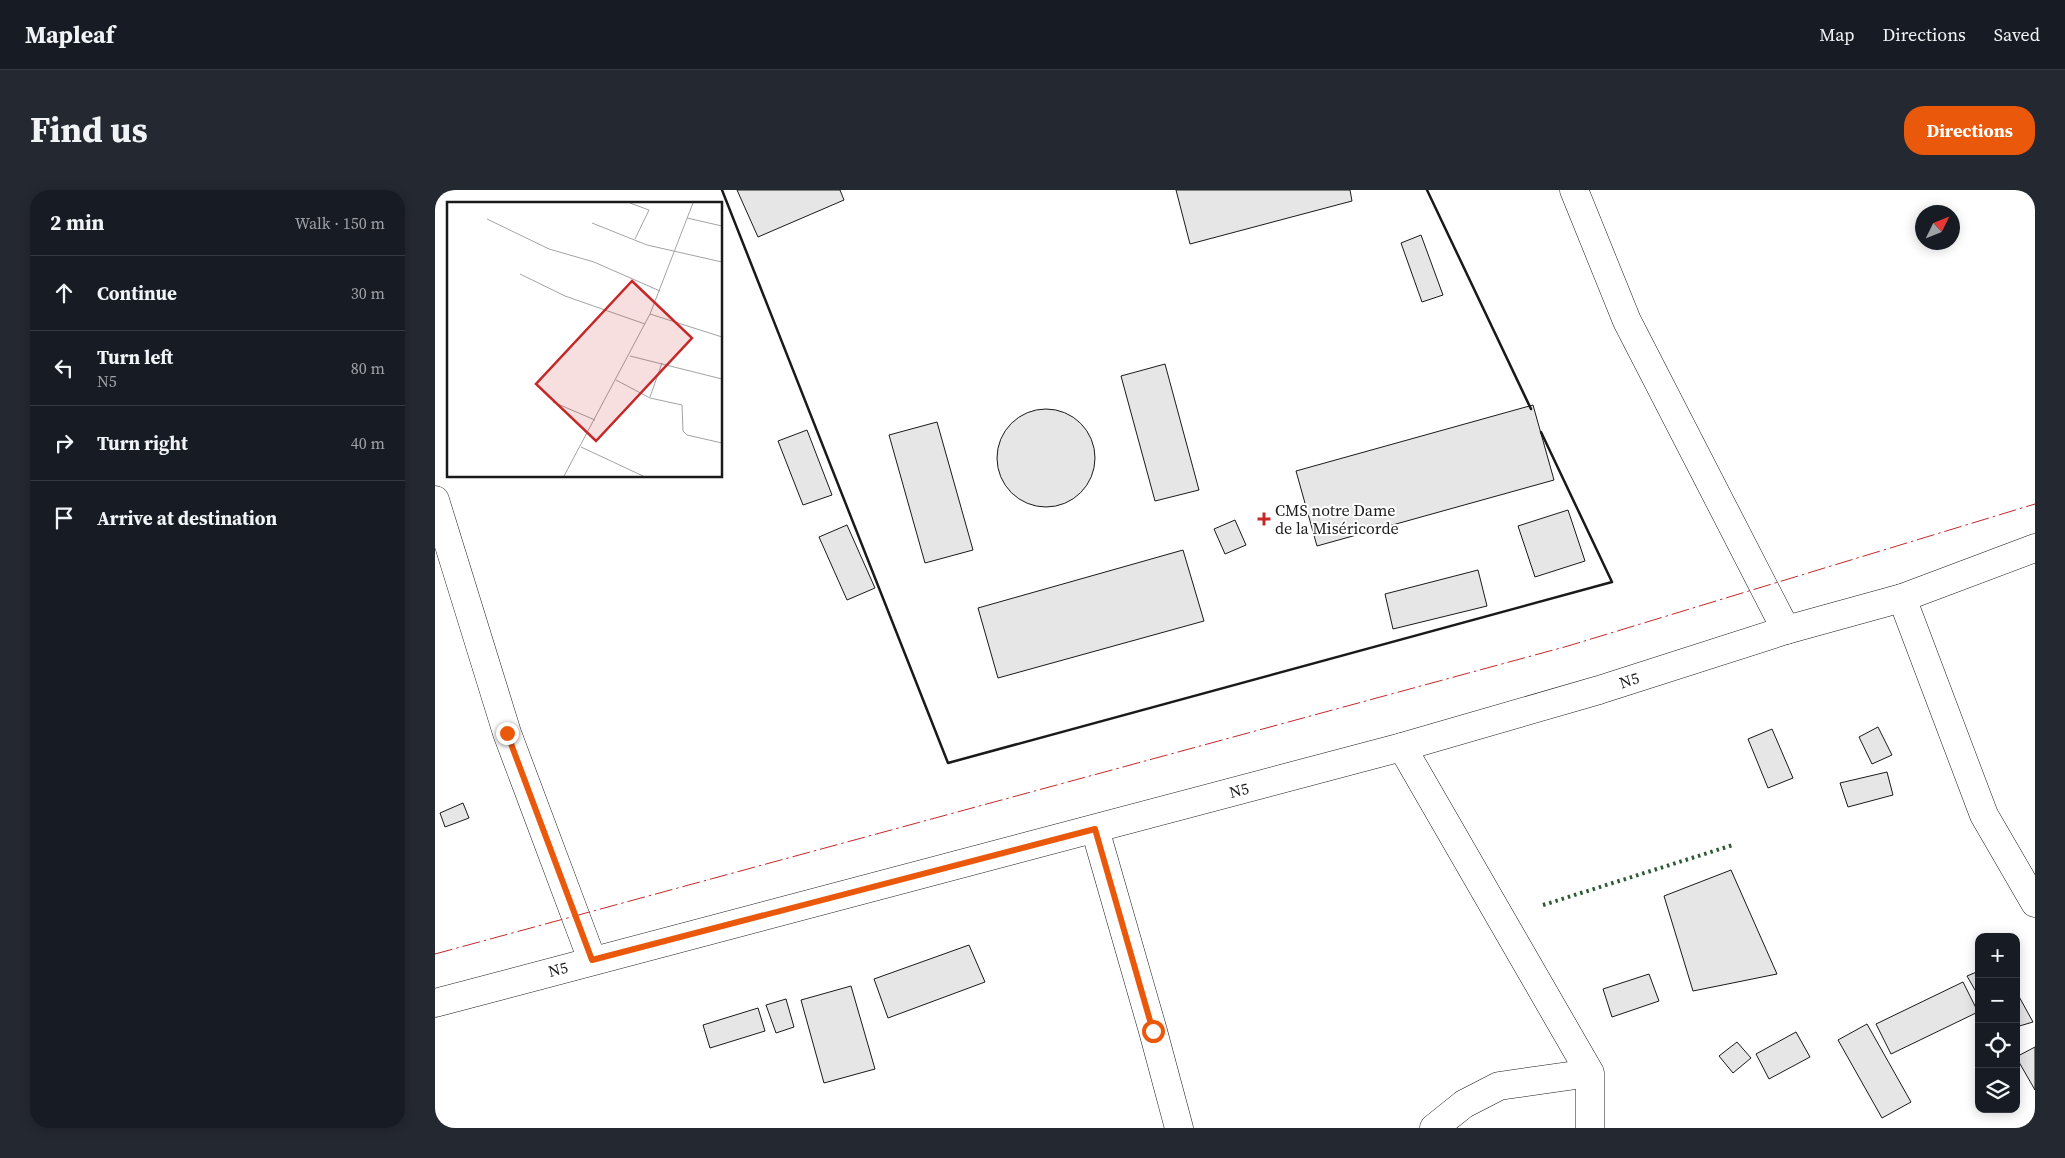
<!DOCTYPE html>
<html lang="en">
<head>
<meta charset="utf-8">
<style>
	:root { --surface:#171b24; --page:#242831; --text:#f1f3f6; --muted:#9ea1a6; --line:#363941; --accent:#ea580c }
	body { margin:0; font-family:"Source Serif 4",serif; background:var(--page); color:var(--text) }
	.controls { position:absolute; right:15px; bottom:15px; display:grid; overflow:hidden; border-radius:10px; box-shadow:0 2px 12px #0003 }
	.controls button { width:45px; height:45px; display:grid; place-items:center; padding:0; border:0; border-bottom:1px solid var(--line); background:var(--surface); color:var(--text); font:25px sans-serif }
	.compass { position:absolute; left:1480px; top:15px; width:45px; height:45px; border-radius:50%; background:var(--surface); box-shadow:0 2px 12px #0003; rotate:47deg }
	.stop { position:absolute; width:15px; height:15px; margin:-11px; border:4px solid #ea580c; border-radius:50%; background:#fff }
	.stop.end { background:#ea580c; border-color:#fff; box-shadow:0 1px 5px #0008 }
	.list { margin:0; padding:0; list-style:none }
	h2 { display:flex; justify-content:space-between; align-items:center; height:65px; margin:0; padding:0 20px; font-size:21px }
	h2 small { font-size:16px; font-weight:400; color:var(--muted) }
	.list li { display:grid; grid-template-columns:32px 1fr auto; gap:15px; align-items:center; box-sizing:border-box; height:75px; padding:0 20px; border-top:1px solid var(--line) }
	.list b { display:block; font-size:19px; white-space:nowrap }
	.list p { margin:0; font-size:16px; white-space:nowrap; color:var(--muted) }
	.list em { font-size:16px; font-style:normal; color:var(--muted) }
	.icon { flex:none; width:28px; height:28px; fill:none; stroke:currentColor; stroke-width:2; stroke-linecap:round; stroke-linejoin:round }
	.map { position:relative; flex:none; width:1600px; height:938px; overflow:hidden; border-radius:20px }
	header { display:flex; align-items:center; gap:30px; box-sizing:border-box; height:70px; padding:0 25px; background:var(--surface); border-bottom:1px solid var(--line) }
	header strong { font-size:24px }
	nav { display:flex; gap:28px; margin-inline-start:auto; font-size:18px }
	.intro { display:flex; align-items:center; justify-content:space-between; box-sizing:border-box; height:120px; padding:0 30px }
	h1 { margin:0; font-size:35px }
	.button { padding:12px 22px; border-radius:20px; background:var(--accent); color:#fff; font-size:18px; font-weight:700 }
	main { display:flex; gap:30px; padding:0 30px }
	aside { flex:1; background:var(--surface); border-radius:20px; box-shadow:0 2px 12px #0003 }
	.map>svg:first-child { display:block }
	.building { fill:#e6e6e6; stroke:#1a1a1a }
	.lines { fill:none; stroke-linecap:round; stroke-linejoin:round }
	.street-casing { stroke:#1a1a1a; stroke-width:29 }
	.primary-casing { stroke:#1a1a1a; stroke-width:29 }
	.street { stroke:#fff; stroke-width:28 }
	.primary { stroke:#fff; stroke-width:28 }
	.hedge { stroke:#2b5a34; stroke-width:4; stroke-dasharray:2.5 4; stroke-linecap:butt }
	.wall { stroke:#1a1a1a; stroke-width:2.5 }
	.power { stroke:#c62828; stroke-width:1; stroke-dasharray:18 4 2.5 4; stroke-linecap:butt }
	.route { stroke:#ea580c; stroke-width:6 }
	.poi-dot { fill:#c62828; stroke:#fff; stroke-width:2 }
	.labels { text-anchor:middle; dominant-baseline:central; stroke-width:4; stroke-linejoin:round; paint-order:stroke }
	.poi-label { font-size:16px; fill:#1a1a1a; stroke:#fff; text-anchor:start }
	.street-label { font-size:16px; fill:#1a1a1a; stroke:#fff }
	.inset-road { fill:none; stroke:#a3a3a3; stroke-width:1 }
	.view { fill:#c62828; fill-opacity:0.15; stroke:#c62828; stroke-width:2.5 }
	.inset-edge { fill:none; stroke:#1a1a1a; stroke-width:2.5 }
</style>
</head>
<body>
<header>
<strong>Mapleaf</strong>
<nav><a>Map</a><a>Directions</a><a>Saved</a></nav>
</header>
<div class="intro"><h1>Find us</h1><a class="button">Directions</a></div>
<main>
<aside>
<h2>2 min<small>Walk · 150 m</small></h2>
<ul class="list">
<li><svg class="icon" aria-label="ahead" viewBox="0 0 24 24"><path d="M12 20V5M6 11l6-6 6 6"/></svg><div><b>Continue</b></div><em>30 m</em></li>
<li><svg class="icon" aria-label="left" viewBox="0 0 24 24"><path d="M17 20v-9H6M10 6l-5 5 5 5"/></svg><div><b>Turn left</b><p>N5</p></div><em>80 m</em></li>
<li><svg class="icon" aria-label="right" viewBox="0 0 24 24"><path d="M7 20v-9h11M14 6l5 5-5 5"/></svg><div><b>Turn right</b></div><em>40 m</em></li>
<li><svg class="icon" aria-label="arrive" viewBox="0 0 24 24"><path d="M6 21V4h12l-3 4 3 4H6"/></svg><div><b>Arrive at destination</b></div></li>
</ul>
</aside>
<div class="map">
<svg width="1600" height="938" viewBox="0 0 1600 938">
	<rect width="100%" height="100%" fill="#fff"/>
	<path class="building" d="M302 0H405L409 10 323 47Z
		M741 0H915L917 11 755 54Z
		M986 45 1008 105 987 112 966 53Z
		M730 174 764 300 720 311 686 186Z
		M1098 215 1119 290 882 356 861 281Z
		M562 268a49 49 0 1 1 98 0a49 49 0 1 1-98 0Z
		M502 232 538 360 490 373 454 245Z
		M372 240 397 305 368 315 343 251Z
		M1133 320 1150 371 1100 387 1083 336Z
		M800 330 811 355 790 364 779 339Z
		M412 335 440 398 412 410 384 347Z
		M748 360 769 431 563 488 543 418Z
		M1043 380 1052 416 958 439 950 404Z
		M1443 537 1457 565 1437 574 1424 547Z
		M1337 539 1358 588 1333 598 1313 549Z
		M1452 582 1458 605 1413 617 1405 593Z
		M28 613 34 628 10 637 5 623Z
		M1296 680 1342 784 1258 801 1229 706Z
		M534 755 550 792 453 828 439 789Z
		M1544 781V807L1532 786Z
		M1214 784 1224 811 1177 827 1168 799Z
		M1528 792 1543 822 1456 864 1441 834Z
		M416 796 440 879 389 893 366 810Z
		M1581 801 1598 832 1581 837Z
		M351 809 359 837 341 843 331 815Z
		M323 818 330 841 275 858 268 835Z
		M1432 834 1476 912 1447 928 1403 850Z
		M1361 842 1375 867 1334 889 1321 864Z
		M1302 852 1316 868 1298 883 1284 866Z
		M1600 857V900L1581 867Z"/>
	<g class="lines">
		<defs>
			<path id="street" d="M1139 0 1192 131 1351 440
				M0 310 72 543 157 770
				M1467 408 1549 625 1600 713
				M967 557 1155 883V938
				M660 639 718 841 744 938
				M999 938 1029 914 1064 896 1155 883"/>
			<path id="primary" d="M0 813 967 557 1164 500 1351 440 1467 408 1600 358"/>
		</defs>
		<use href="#street" class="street-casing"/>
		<use href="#primary" class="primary-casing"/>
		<use href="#street" class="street"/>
		<use href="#primary" class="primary"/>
		<path class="hedge" d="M1108 715 1298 655"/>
		<path class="wall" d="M287 0 513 573 1177 392 1106 242
			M992 0 1096 219"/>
		<path class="power" d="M0 764 1133 456 1600 314"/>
	</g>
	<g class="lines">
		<path class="route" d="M72 543 157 770 660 639 718 841"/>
	</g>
	<path class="poi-dot" d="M826.5 321.5h5v5h5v5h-5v5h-5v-5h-5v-5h5z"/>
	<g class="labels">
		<g class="poi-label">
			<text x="840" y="320">CMS notre Dame<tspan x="840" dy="18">de la Miséricorde</tspan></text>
		</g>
		<g class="street-label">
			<text transform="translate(1194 490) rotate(-18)">N5</text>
			<text transform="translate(804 600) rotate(-15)">N5</text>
			<text transform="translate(123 779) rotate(-15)">N5</text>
		</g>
	</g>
	<g transform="translate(12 12)">
		<rect width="275" height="275" fill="#fff"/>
		<path class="inset-road" d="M183 1 202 8 188 37M240 16 275 24M40 17 102 47 147 60 213 89M145 21 200 43 275 60M73 72 118 94 198 122M203 112 275 135M183 154 275 177M169 178 203 196 235 203 236 229 240 233 275 241M203 195 215 161M106 200 148 218M134 245 196 274M117 274 203 112 246 1"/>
		<path class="view" d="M185 79 245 136 149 239 89 182Z"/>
		<rect width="275" height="275" class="inset-edge"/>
	</g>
</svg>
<div class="controls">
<button>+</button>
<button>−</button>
<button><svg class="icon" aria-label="locate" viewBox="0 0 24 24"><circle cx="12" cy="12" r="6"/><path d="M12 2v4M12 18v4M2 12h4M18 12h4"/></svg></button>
<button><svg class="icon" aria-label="layers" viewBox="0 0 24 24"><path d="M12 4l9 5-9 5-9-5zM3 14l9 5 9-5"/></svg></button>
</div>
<svg class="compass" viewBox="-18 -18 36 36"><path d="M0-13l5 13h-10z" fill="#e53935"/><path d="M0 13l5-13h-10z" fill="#9ea1a6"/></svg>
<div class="stop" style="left:718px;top:841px"></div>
<div class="stop end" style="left:72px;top:543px"></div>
</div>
</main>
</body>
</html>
